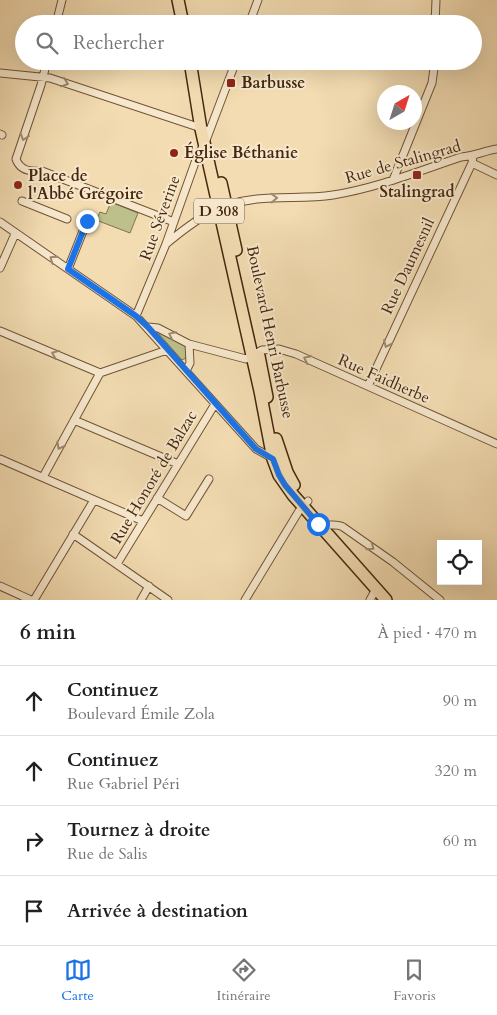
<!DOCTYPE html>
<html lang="fr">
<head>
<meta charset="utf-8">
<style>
	:root { --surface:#fff; --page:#f6f6f6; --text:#202124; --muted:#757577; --line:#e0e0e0; --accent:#1a73e8 }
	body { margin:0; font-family:Cardo,serif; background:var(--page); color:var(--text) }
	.controls { position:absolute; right:15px; bottom:15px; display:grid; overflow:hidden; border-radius:0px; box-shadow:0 5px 20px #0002 }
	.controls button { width:45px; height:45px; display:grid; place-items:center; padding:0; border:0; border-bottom:1px solid var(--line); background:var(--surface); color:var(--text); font:25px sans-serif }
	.compass { position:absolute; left:377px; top:85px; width:45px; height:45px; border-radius:50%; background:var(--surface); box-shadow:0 5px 20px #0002; rotate:39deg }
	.stop { position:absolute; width:15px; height:15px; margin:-11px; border:4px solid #1a73e8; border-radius:50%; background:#fff }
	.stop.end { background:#1a73e8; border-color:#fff; box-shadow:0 1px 5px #0008 }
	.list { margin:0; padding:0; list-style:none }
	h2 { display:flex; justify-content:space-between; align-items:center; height:65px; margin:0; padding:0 20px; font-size:21px }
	h2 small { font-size:16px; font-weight:400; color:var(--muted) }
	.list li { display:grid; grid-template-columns:32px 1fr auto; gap:15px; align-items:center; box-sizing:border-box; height:70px; padding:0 20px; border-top:1px solid var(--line) }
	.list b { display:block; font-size:19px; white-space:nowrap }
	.list p { margin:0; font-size:16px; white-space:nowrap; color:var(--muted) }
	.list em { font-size:16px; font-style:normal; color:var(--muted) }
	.icon { flex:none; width:28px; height:28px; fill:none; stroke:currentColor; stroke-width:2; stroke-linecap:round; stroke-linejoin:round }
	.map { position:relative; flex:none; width:497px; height:600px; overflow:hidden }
	.search { position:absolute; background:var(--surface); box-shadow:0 5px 20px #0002; left:15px; right:15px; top:15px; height:55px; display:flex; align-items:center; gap:12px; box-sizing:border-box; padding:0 18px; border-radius:28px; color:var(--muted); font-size:19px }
	.sheet { height:345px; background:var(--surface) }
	nav { display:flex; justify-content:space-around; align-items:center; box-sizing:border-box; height:70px; border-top:1px solid var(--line); background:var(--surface); font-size:14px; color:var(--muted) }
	nav a { display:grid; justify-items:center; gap:2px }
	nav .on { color:var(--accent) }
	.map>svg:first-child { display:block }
	.green { fill:#bdc08a; stroke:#81744c }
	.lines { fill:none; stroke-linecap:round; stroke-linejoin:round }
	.street-casing { stroke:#705436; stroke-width:9 }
	.primary-casing { stroke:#45270d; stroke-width:14 }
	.street { stroke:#f7e8cd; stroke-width:7 }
	.primary { stroke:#f3dcb2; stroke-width:11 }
	.oneway { stroke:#9e886d }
	.route { stroke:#1a73e8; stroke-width:6 }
	.poi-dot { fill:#8f2418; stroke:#f7e8cd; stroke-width:2 }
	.labels { text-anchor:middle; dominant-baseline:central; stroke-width:4; stroke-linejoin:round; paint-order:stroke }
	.shield { fill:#f7e8cd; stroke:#7a6147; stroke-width:1 }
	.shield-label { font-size:15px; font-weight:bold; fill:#45270d }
	.poi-label { font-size:16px; font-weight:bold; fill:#45270d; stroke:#f7e8cd; text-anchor:start }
	.street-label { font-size:16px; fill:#45270d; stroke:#f7e8cd }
</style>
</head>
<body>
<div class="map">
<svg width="497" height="600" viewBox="0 0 497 600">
	<rect width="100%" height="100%" fill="#f3dcb2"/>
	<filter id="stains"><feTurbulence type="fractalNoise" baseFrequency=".004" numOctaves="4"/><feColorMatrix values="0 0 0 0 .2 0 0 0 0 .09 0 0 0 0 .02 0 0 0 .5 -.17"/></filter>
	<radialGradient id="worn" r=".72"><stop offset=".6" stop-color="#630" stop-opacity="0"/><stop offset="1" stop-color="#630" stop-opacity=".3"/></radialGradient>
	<path class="green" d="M111 202 138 213 130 233 96 220 100 212 106 214Z
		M160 332 186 344V358L182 360 159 334Z"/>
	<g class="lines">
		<defs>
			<path id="street" d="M56 24 62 0
				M249 24 258 0
				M435 24 436 0
				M47 61 41 85 16 159C20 171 31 172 42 171L174 222
				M0 73 50 78 204 129
				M0 134 2 135
				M472 163 497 175
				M393 180 432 83 435 61
				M22 201 67 219
				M0 222 136 316 256 449 274 459
				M166 244C195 220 218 203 257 199 282 196 308 199 333 195 377 188 419 171 461 157 474 156 484 151 497 149
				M0 268 15 234
				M68 269 87 221
				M136 316 166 244 197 157 205 143 236 61
				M148 327 158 328 189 344 246 359 262 350 279 349 296 354 497 444
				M0 331 100 373
				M186 371 190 363 189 344
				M368 386 472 163 473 156
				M74 420 178 464
				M0 459 143 521
				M43 477 100 373 167 350
				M157 498 186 516 209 479
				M321 525C329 526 337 523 343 527L393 562 440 600
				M73 534 168 600
				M117 564 215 404
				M0 586 31 600
				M34 600 94 500
				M141 600 149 586
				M245 600 299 511 308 501
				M370 600 376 589"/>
			<path id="primary" d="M178 0 183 24
				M190 61 201 129 260 391 273 459 279 475 293 495 386 600
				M221 183 236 250
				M259 356 267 397
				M276 439 287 472 294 485"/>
		</defs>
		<use href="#street" class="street-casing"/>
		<use href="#primary" class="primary-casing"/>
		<use href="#street" class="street"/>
		<use href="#primary" class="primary"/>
	</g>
	<defs><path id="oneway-chevron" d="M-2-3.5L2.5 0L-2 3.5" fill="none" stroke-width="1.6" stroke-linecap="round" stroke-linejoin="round" transform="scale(1.25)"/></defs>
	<g class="oneway">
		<use href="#oneway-chevron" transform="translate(65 83) rotate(19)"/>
		<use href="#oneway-chevron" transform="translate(24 137) rotate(108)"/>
		<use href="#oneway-chevron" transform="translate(274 198) rotate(-3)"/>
		<use href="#oneway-chevron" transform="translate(53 259) rotate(-146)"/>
		<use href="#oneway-chevron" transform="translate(172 335) rotate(-154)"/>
		<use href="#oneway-chevron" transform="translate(387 344) rotate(115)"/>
		<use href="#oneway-chevron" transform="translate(55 354) rotate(-158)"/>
		<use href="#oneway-chevron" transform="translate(307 359) rotate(-154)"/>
		<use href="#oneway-chevron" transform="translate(60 446) rotate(118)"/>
		<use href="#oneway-chevron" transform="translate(371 547) rotate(35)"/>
	</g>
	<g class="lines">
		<path class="route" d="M87 221 68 269 136 316 148 327 256 449 273 459 279 475 285 485 318 524"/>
	</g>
	<g class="poi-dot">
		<rect x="226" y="78" width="10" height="10" rx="2.5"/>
		<circle cx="174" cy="153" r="5"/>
		<rect x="412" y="170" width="10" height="10" rx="2.5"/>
		<circle cx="18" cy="185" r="5"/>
	</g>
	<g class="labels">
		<rect class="shield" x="194" y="198.5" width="50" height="25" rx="4"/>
		<g class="shield-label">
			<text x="219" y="211">D 308</text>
		</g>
		<g class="poi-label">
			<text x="241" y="83">Barbusse</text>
			<text x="184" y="153">Église Béthanie</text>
			<text x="28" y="176">Place de<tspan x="28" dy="18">l'Abbé Grégoire</tspan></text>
			<text x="417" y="192" text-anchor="middle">Stalingrad</text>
		</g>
		<g class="street-label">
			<text transform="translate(403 162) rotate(-16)">Rue de Stalingrad</text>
			<text transform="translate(160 218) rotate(-70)">Rue Séverine</text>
			<text transform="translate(408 266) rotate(-65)">Rue Daumesnil</text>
			<text transform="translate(270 332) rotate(78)">Boulevard Henri Barbusse</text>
			<text transform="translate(384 379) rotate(24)">Rue Faidherbe</text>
			<text transform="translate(154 477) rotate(-59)">Rue Honoré de Balzac</text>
		</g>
	</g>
	<rect width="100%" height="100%" filter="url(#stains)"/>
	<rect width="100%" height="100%" fill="url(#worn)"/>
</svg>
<div class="controls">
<button><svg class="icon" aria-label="locate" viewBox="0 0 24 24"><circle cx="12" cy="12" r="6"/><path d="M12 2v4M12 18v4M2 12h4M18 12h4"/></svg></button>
</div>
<svg class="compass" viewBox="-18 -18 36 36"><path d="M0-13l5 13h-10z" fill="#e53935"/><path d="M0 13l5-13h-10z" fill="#757577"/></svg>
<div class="stop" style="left:318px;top:524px"></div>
<div class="stop end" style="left:87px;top:221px"></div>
<div class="search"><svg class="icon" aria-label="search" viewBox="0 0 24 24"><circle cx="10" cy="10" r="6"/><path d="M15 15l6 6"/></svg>Rechercher</div>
</div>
<section class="sheet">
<h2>6 min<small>À pied · 470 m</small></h2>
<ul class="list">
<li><svg class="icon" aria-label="ahead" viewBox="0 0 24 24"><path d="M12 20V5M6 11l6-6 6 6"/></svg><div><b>Continuez</b><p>Boulevard Émile Zola</p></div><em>90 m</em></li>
<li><svg class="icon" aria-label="ahead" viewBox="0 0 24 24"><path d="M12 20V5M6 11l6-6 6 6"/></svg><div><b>Continuez</b><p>Rue Gabriel Péri</p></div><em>320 m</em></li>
<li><svg class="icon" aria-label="right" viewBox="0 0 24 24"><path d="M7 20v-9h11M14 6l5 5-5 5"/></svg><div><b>Tournez à droite</b><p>Rue de Salis</p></div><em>60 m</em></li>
<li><svg class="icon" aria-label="arrive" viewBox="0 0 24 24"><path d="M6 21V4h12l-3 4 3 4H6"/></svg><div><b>Arrivée à destination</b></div></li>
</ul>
</section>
<nav>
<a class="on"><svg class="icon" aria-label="map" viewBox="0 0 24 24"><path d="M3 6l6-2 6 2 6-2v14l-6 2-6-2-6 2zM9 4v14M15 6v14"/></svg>Carte</a>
<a><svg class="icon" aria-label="directions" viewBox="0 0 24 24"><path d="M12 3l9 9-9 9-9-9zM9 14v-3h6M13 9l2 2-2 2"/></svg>Itinéraire</a>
<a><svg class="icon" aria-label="saved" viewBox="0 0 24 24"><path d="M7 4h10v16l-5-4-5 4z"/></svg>Favoris</a>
</nav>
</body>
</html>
